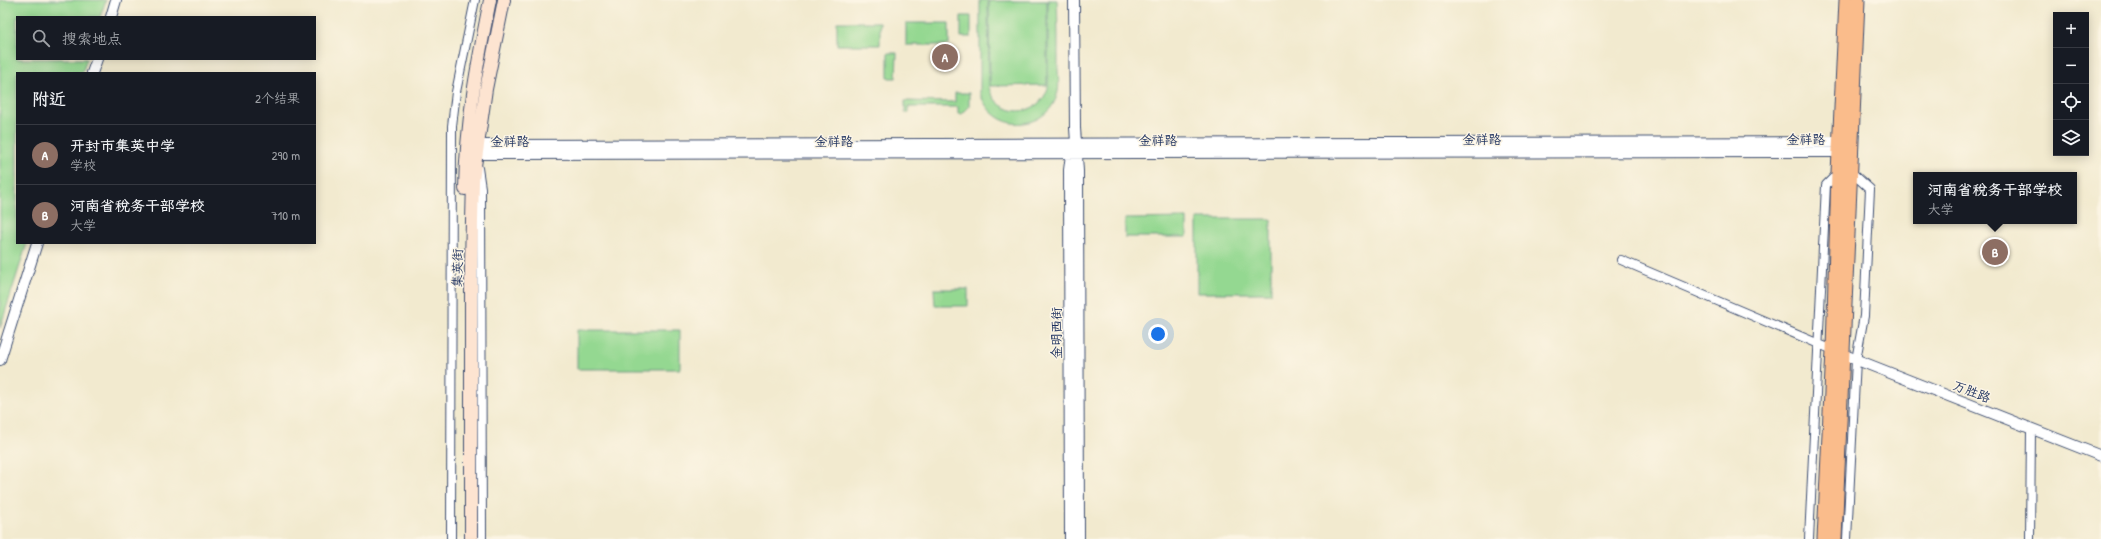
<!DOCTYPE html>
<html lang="zh">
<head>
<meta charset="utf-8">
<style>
	:root { --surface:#171b24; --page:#20242c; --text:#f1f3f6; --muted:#9ea1a6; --line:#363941; --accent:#d1495b }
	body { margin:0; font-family:"Patrick Hand","LXGW WenKai TC",sans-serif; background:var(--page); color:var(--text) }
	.controls { position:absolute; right:12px; top:12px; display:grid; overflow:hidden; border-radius:0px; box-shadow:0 2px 10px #0003 }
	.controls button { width:36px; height:36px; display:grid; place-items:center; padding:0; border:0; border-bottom:1px solid var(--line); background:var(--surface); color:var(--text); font:20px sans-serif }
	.you { position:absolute; left:1158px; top:334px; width:14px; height:14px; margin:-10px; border:3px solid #fff; border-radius:50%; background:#1a73e8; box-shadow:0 0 0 6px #1a73e833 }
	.badge { display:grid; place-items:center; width:26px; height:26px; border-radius:50%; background:var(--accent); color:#fff; font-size:13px; font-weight:700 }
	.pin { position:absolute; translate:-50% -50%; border:2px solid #fff; box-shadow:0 1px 4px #0006 }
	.popup { position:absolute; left:1913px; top:172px; width:164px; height:52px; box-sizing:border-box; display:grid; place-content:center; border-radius:0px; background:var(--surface); filter:drop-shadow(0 1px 3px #0005); font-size:13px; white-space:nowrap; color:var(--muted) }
	.popup b { font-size:15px; color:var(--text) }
	.popup::after { content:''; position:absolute; left:50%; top:100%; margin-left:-8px; border:8px solid transparent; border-top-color:var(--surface) }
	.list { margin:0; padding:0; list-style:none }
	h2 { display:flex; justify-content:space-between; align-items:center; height:52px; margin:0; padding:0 16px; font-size:17px }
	h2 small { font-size:13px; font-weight:400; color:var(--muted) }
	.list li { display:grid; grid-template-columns:26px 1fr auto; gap:12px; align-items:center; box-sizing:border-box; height:60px; padding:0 16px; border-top:1px solid var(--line) }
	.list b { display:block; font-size:15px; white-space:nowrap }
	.list p { margin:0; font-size:13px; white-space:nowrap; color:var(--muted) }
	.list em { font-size:13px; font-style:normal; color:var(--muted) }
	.icon { flex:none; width:22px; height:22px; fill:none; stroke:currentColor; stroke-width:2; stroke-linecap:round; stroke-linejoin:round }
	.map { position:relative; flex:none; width:2101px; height:539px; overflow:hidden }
	.search { position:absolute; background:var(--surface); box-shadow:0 2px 10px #0003; left:16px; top:16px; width:300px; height:44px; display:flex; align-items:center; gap:10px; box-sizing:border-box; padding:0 14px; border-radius:0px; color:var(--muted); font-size:15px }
	.panel { position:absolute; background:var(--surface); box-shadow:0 2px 10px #0003; left:16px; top:72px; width:300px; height:172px; border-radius:0px }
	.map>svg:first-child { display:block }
	.green { fill:#94d891; stroke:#588478 }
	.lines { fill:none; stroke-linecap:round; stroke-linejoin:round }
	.minor-casing { stroke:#3b4b6f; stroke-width:10 }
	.tertiary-casing { stroke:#3b4b6f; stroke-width:12 }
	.secondary-casing { stroke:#3b4b6f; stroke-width:14 }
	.primary-casing { stroke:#3b4b6f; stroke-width:15 }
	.minor { stroke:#fff; stroke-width:8 }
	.tertiary { stroke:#fff; stroke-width:10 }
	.secondary { stroke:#fde4d1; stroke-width:12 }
	.primary { stroke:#fabc8b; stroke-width:13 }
	.labels { text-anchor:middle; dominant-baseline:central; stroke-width:3; stroke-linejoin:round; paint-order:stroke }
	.street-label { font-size:13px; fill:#1b2f5e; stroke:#fcf5e5 }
</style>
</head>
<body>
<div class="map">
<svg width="2101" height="539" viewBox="0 0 2101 539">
	<rect width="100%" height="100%" fill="#fcf5e5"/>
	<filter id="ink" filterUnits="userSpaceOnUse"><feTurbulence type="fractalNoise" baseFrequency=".025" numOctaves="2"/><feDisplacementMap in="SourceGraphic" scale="8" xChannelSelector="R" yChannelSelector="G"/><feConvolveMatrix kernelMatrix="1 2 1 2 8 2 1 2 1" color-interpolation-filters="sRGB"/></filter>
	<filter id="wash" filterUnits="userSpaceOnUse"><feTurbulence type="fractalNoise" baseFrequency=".012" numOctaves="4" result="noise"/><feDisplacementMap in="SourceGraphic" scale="16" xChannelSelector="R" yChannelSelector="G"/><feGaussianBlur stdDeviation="0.9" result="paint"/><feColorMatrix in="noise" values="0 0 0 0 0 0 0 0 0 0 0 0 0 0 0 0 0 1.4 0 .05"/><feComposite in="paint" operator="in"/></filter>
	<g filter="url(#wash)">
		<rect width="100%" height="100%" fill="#f2eacf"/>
		<path class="green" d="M0 0H106L100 17H17V59H87L82 73H17V243H27L0 328Z
			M980 0H988L989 88C999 119 1039 118 1048 88V0H1057C1058 22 1058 45 1058 67 1058 76 1060 87 1057 95 1052 114 1032 126 1012 123 996 120 985 108 980 93Z
			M989 1H1047V85L990 86Z
			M961 16H971V37H961Z
			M837 22H880V45H837Z
			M906 23H949V45H906Z
			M888 53H897L896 78H888Z
			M955 93H969V107L962 114H958V107H908V113H905V101L955 102Z
			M1187 218V237H1125V219Z
			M1197 219H1271V293H1197Z
			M934 289H968V306H935Z
			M577 330H680V369H577Z"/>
	</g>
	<g filter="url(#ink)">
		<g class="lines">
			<defs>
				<path id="minor" d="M478 168 481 188 482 539
					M1621 260 1833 350
					M451 539 452 126 456 92 475 0
					M1809 539 1826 185 1838 173
					M1847 539 1856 360 1864 316 1870 189 1850 171
					M2030 539 2031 429"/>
				<path id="tertiary" d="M1074 0 1075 128 1078 171 1079 539
					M111 17 116 0
					M92 73 97 59
					M471 145 1845 142
					M469 154 1845 152
					M1837 352 2101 456
					M0 360 37 243
					M1070 539 1069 170 1072 147"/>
				<path id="secondary" d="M465 189C466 122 477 65 490 0
					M471 539V262L473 180 486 89 504 0"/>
				<path id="primary" d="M1824 539 1833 350 1838 173 1846 0
					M1835 539 1858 0"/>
			</defs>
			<use href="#minor" class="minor-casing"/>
			<use href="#tertiary" class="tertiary-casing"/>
			<use href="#secondary" class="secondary-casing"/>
			<use href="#primary" class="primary-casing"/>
			<use href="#minor" class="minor"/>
			<use href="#tertiary" class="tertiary"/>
			<use href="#secondary" class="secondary"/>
			<use href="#primary" class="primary"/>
		</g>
	</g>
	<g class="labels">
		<g class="street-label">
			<text x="1482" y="139">金祥路</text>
			<text x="1806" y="139">金祥路</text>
			<text x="1158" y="140">金祥路</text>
			<text x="510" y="141">金祥路</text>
			<text x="834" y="141">金祥路</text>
			<text transform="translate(457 268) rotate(-89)">集英街</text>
			<text transform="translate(1056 333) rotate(-90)">金明西街</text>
			<text transform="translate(1972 391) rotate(21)">万胜路</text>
		</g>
	</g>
</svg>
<div class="controls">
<button>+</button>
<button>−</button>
<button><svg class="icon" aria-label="locate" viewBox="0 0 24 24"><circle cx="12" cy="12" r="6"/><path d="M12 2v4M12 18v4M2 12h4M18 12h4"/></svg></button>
<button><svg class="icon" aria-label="layers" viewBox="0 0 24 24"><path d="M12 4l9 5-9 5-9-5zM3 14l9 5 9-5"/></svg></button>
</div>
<div class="you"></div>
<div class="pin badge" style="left:945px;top:57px;background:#8d6e63">A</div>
<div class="pin badge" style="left:1995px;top:252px;background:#8d6e63">B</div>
<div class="popup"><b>河南省税务干部学校</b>大学</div>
<div class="search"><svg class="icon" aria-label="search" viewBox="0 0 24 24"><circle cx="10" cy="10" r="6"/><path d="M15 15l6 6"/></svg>搜索地点</div>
<section class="panel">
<h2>附近<small>2个结果</small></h2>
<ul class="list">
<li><span class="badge" style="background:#8d6e63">A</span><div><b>开封市集英中学</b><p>学校</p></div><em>290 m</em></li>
<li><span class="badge" style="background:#8d6e63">B</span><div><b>河南省税务干部学校</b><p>大学</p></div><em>710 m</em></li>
</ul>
</section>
</div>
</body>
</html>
